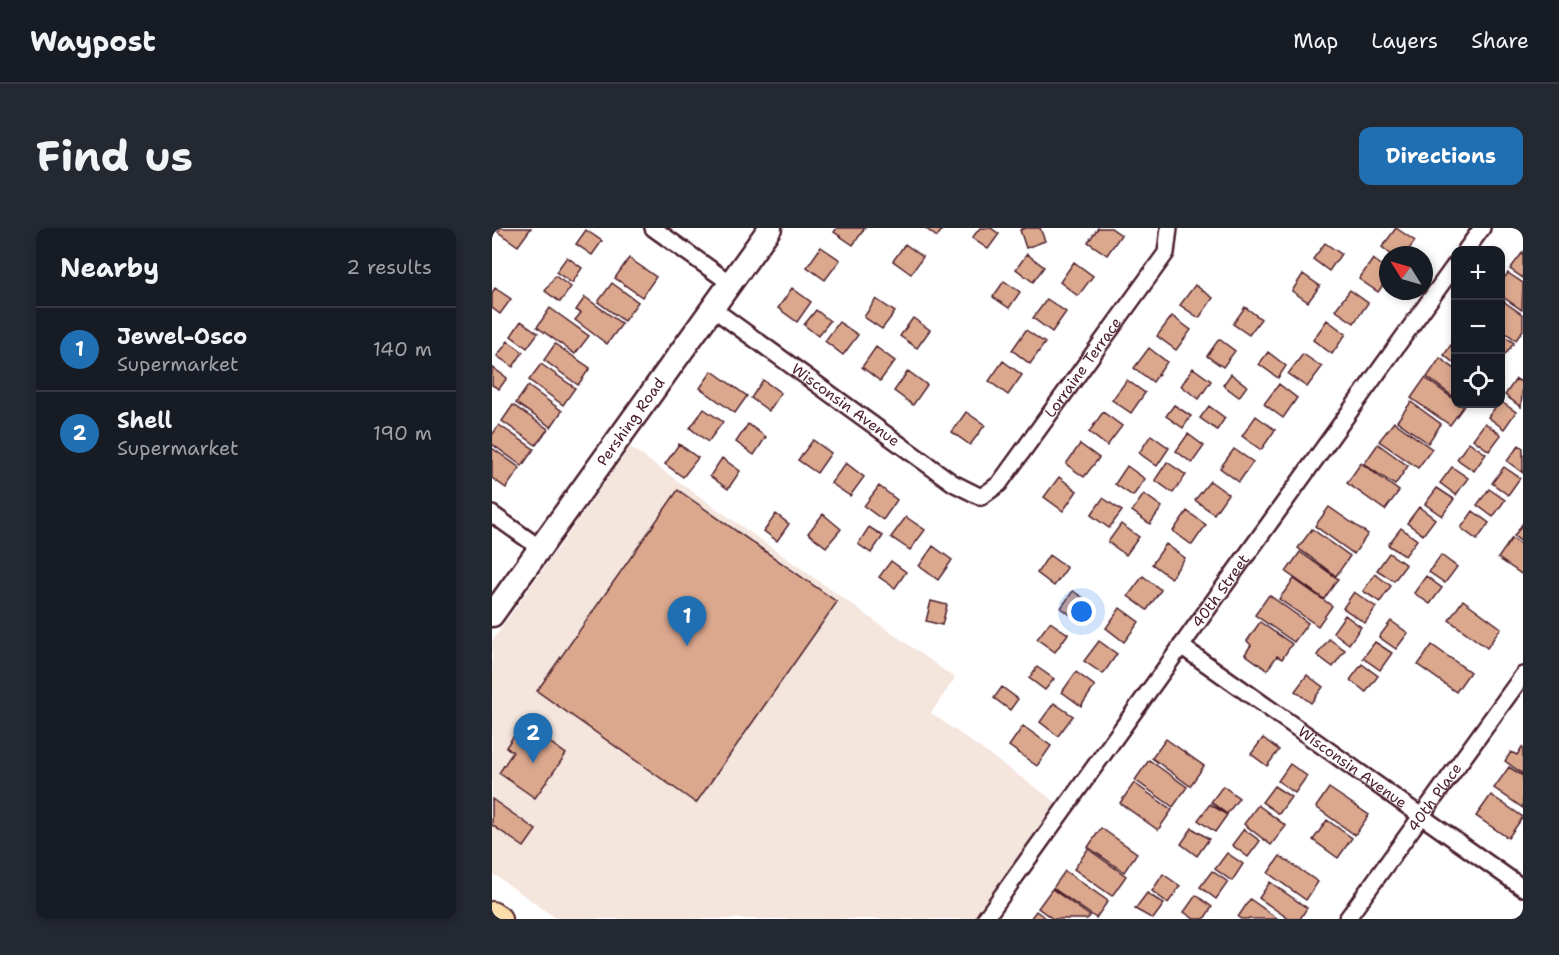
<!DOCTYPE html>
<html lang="en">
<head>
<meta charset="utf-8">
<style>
	:root { --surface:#171b24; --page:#242831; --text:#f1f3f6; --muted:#9ea1a6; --line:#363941; --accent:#1f6fb2 }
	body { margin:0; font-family:"Shantell Sans",sans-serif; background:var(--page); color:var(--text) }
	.controls { position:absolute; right:18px; top:18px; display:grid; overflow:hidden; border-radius:12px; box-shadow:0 3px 9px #0003 }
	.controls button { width:54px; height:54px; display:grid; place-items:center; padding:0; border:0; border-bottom:2px solid var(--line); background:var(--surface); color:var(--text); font:30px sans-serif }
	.compass { position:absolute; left:887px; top:18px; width:54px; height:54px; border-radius:50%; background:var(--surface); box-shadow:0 3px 9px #0003; rotate:307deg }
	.you { position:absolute; left:590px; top:384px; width:21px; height:21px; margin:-15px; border:4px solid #fff; border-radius:50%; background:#1a73e8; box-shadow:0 0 0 9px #1a73e833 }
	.badge { display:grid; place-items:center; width:39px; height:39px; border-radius:50%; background:var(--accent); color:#fff; font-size:20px; font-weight:700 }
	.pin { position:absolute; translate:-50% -50px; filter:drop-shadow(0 2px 3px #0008) }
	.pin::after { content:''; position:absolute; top:32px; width:21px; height:18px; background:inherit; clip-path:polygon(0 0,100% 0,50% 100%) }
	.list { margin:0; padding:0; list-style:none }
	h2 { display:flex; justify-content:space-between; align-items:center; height:78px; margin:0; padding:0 24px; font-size:26px }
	h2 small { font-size:20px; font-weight:400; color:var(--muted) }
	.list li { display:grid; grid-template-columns:39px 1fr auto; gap:18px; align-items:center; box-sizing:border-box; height:84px; padding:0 24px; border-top:2px solid var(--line) }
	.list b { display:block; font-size:22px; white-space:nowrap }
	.list p { margin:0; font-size:20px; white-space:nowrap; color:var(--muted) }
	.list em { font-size:20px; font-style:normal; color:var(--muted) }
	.icon { flex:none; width:33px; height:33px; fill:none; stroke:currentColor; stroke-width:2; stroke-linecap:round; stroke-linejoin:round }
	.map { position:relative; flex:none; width:1031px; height:691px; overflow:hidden; border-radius:12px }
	header { display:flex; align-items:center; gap:36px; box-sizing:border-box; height:84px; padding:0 30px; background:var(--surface); border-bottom:2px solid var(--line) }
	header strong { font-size:28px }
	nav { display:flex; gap:33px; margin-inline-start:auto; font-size:21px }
	.intro { display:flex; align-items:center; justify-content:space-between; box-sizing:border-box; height:144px; padding:0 36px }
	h1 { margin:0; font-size:42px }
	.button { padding:15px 27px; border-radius:12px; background:var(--accent); color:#fff; font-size:21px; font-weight:700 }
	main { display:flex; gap:36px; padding:0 36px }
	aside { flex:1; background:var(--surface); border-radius:12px; box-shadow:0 3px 9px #0003 }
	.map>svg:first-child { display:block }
	.built { fill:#f4e5dd }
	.building { fill:#dba88e; stroke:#4a1f2b; stroke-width:1.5 }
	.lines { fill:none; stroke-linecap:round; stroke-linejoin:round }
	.minor-casing { stroke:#4a1f2b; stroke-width:20 }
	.secondary-casing { stroke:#4a1f2b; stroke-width:27 }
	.primary-casing { stroke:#4a1f2b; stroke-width:30 }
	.minor { stroke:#fff; stroke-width:15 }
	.secondary { stroke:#fff; stroke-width:22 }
	.primary { stroke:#faddab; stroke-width:26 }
	.labels { text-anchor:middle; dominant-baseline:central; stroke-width:6; stroke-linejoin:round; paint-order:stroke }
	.street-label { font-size:15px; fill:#4a1f2b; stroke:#fff }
</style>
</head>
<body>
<header>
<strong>Waypost</strong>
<nav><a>Map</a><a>Layers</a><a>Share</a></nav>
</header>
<div class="intro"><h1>Find us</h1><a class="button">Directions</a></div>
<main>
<aside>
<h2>Nearby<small>2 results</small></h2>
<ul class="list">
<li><span class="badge">1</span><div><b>Jewel-Osco</b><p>Supermarket</p></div><em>140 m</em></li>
<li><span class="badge">2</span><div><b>Shell</b><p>Supermarket</p></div><em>190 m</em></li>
</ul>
</aside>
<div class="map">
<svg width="1031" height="691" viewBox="0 0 1031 691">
	<rect width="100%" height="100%" fill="#fff"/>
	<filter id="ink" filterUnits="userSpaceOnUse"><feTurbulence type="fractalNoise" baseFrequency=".0167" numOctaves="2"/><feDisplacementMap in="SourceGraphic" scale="12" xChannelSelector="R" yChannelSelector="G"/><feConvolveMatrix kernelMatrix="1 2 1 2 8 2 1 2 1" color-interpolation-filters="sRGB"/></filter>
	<g filter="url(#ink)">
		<path class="built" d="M138 219 463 450 439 485 568 577 487 691H65L0 645V413Z"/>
		<path class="building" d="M8 0H39L26 18 6 4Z
			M345 0H373L361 17 342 4Z
			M433 0H451L445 9Z
			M488 0H499L507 6 496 21 480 10Z
			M533 0H548L553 13 534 20 528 2Z
			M606 0H619L629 7 615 27 596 14Z
			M904 0 923 13 913 27H900L890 19Z
			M94 2 110 13 100 27 84 16Z
			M833 15 849 26 837 43 821 31Z
			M413 16 431 29 419 46 401 33Z
			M329 19 348 32 333 52 315 39Z
			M1031 24V50L1018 41Z
			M535 26 552 39 541 54 524 41Z
			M75 29 90 40 80 55 64 44Z
			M137 30 164 49 150 69 123 50Z
			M881 31 896 42V50L886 64 867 51Z
			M582 34 601 48 586 68 568 54Z
			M1016 45 1031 55 1030 82 1008 67V55Z
			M811 46 828 58 816 74 800 63Z
			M63 48 79 59 68 74 53 63Z
			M512 53 528 64 517 80 501 69Z
			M120 55 146 74 132 93 106 74Z
			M703 57 721 70 707 90 688 77Z
			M3 60 19 71 8 86 0 80V65Z
			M300 60 319 74 305 94 286 80Z
			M858 62 876 75 862 95 843 82Z
			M93 69 130 96 115 116 83 92 89 85 84 82Z
			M384 71 403 84 390 101 372 89Z
			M555 71 574 84 560 104 541 90Z
			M1008 71 1031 87V102L1024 112 1008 101Z
			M753 79 769 91 757 107 741 96Z
			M58 80 97 108 83 126 45 99Z
			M324 82 338 93 326 108 312 97Z
			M680 88 699 102 684 122 665 108Z
			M421 90 438 102 425 120 408 108Z
			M835 92 854 106 840 126 821 112Z
			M29 93 46 105 35 120 19 108Z
			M347 94 366 107 351 127 333 113Z
			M534 102 553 115 538 136 520 122Z
			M1008 105 1022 115 1008 133Z
			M727 111 743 123 731 139 715 128Z
			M963 111V136L952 127Z
			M16 113 31 124 21 139 5 128Z
			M63 116 98 140 86 157 52 132Z
			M384 119 403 133 388 153 370 139Z
			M657 120 675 134 661 154 642 140Z
			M776 124 794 138 786 150 767 136Z
			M811 126 830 139 815 159 796 146Z
			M948 130 963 141V170L935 149Z
			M511 133 530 147 516 167 497 153Z
			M49 136 83 160 71 177 37 152Z
			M0 139 15 150 7 161 0 157Z
			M701 140 719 153 707 171 689 158Z
			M220 143 255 168 243 185 208 160Z
			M416 143 435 157 421 177 402 163Z
			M739 146 755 158 747 169 731 157Z
			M933 150 963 172V176L972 178 958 197 919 170Z
			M1024 151 1031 155 1029 179 1013 167Z
			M271 152 289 165 277 183 259 170Z
			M635 152 653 165 639 185 620 172Z
			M787 156 805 170 791 190 772 176Z
			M36 158 70 183 59 199 24 175Z
			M1008 173 1024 184 1012 201 996 189Z
			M919 174 949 196 936 215 905 193Z
			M21 177 56 201 44 217 10 193Z
			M682 177 699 188 691 200 674 188Z
			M717 178 733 190 725 202 708 190Z
			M212 181 231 194 216 214 198 200Z
			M474 184 493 197 478 217 460 204Z
			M611 184 630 198 615 218 597 204Z
			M764 188 783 202 769 222 750 208Z
			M902 194 940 221 926 240 887 213Z
			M993 195 1009 207 997 223 981 211Z
			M256 196 274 209 262 227 244 214Z
			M7 197 42 221 30 238 0 216V207Z
			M696 206 712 218 700 235 684 223Z
			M659 207 677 220 665 238 647 225Z
			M321 212 339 225 325 245 306 232Z
			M977 214 994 226 982 243 965 231Z
			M187 216 206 230 191 249 173 236Z
			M588 216 607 230 592 249 574 236Z
			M886 216 916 238 903 257 872 236Z
			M1027 217 1031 220V245L1015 233Z
			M0 220 28 240 14 260 0 250Z
			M742 221 761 234 747 254 728 240Z
			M230 230 248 243 236 261 218 248Z
			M675 234 694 247 681 265 663 252Z
			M354 235 372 249 358 268 339 255Z
			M869 235 907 263 893 282 855 255Z
			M635 238 653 251 641 268 623 256Z
			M960 239 976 250 964 267 948 255Z
			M1012 239 1028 250 1016 267 1000 255Z
			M567 249 585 263 571 283 552 269Z
			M718 253 736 266 722 286 703 272Z
			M387 258 405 272 391 292 372 278Z
			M945 260 962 271 950 288 933 276Z
			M997 261 1013 272 1001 289 985 277Z
			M186 262 345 374 204 575 45 463Z
			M652 266 670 279 658 296 640 283Z
			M611 270 630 283 617 300 599 287Z
			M837 279 876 306 862 326 823 298Z
			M927 279 943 291 931 307 915 295Z
			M695 283 714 297 700 317 681 303Z
			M981 283 997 295 985 312 969 300Z
			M284 286 297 296 285 313 272 303Z
			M331 286 349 301 334 319 316 305Z
			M414 289 433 302 418 322 399 309Z
			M1031 295V315L1022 308Z
			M629 296 647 309 634 327 616 314Z
			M377 299 391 308 379 325 366 316Z
			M909 300 925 312 913 328 896 317Z
			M820 301 858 328 844 348 806 320Z
			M1020 310 1031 318V347L1006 330Z
			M674 316 693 330 679 350 660 336Z
			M441 318 460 332 446 352 427 338Z
			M808 324 846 351 832 371 794 344Z
			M897 325 914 337 902 353 885 342Z
			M557 327 575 340 562 358 545 345Z
			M949 327 965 339 953 355 937 344Z
			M399 333 414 344 403 360 387 349Z
			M883 346 899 358 888 374 871 363Z
			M651 348 669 362 655 382 636 368Z
			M934 348 950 360 938 376 922 365Z
			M802 351 840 378 826 398 787 371Z
			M581 363 599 375 587 393 569 380Z
			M862 364 884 379 873 395 851 380Z
			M777 367 816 395 802 414 763 387Z
			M971 372 1009 400 995 420 957 392Z
			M439 373 455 377 450 397 434 393Z
			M628 380 647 394 632 414 614 400Z
			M853 387 869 399 857 416 841 404Z
			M899 393 916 405 904 421 887 409Z
			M558 394 576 406 563 424 545 411Z
			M768 394 800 416 790 431 785 428 775 442 753 426 759 417 755 413Z
			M837 411 853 422 841 439 825 427Z
			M607 413 625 426 611 446 592 433Z
			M883 414 900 425 888 442 871 430Z
			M940 417 978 444 964 464 926 437Z
			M870 436 886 448 874 464 858 452Z
			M545 439 562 451 553 462 537 450Z
			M584 444 603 458 589 478 570 464Z
			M815 447 831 459 819 475 803 463Z
			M510 459 526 471 518 482 502 470Z
			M562 475 581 488 566 508 548 494Z
			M31 495 74 526 43 570 7 545 21 524 14 519Z
			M531 498 559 518 545 538 517 518Z
			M771 510 787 522 775 538 759 526Z
			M674 511 712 538 698 558 660 530Z
			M1030 519 1031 520V546L1013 533 1019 524 1025 527Z
			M657 532 695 559 681 579 643 552Z
			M798 536 815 548 803 565 786 553Z
			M1017 539 1031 548V580L1002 560Z
			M642 555 680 582 666 602 628 575Z
			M731 558 747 570 735 586 719 574Z
			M782 558 799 569 787 586 770 574Z
			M837 560 877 587 863 607 824 579Z
			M999 567 1031 589 1016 610 984 588Z
			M0 571 44 602 32 619 0 597Z
			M718 576 735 587 723 604 706 592Z
			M766 577 794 598 779 617 752 596Z
			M835 592 860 610 846 630 821 612Z
			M609 600 645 625 632 644 596 619Z
			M700 600 717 611 705 628 689 616Z
			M752 601 768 613 756 629 740 617Z
			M596 621 634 648 620 668 582 641Z
			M735 625 751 636 740 653 723 641Z
			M788 628 826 654 814 672 776 645Z
			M573 643 616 673 604 690 561 660Z
			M720 643 736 654 724 671 708 659Z
			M671 646 688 658 676 675 660 663Z
			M778 654 815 680 808 691H797L767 670Z
			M560 661 598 688 595 691H561L546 680Z
			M655 665 672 676 661 691 643 681Z
			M704 667 720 679 712 691H702L692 684Z
			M758 671 786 691H749L746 689Z
			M544 683 555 691H538Z"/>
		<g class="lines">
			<defs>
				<g id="minor">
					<path d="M161 0 238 55"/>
					<path d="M974 22 990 0"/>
					<path id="s1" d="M220 80 461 255 489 269 507 256 674 25 677 0"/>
					<path d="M0 286 48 320"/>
					<path id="s2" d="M689 418 1031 660"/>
					<path id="s3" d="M493 691 963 37"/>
					<path id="s4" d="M855 691 1031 447"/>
				</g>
				<g id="secondary">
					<path id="s5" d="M0 387 278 0"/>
				</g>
				<path id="primary" d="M0 687 6 691"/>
			</defs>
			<use href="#minor" class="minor-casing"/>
			<use href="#secondary" class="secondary-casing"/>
			<use href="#primary" class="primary-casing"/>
			<use href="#minor" class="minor"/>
			<use href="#secondary" class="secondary"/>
			<use href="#primary" class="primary"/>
		</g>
	</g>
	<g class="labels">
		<g class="street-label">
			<text stroke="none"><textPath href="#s1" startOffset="495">Lorraine Terrace</textPath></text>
			<text stroke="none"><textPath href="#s1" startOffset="165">Wisconsin Avenue</textPath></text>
			<text stroke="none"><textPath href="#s5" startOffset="238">Pershing Road</textPath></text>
			<text stroke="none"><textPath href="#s3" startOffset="404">40th Street</textPath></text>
			<text stroke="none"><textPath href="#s2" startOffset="210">Wisconsin Avenue</textPath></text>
			<text stroke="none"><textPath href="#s4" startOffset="150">40th Place</textPath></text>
		</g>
	</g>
</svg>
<div class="controls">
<button>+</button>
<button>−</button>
<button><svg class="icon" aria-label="locate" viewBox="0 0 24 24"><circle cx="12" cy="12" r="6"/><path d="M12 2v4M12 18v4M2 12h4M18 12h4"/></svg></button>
</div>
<svg class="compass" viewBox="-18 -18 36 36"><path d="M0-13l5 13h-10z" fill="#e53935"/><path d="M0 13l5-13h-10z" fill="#9ea1a6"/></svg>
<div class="you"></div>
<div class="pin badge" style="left:195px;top:418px">1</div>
<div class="pin badge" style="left:41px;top:535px">2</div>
</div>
</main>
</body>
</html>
